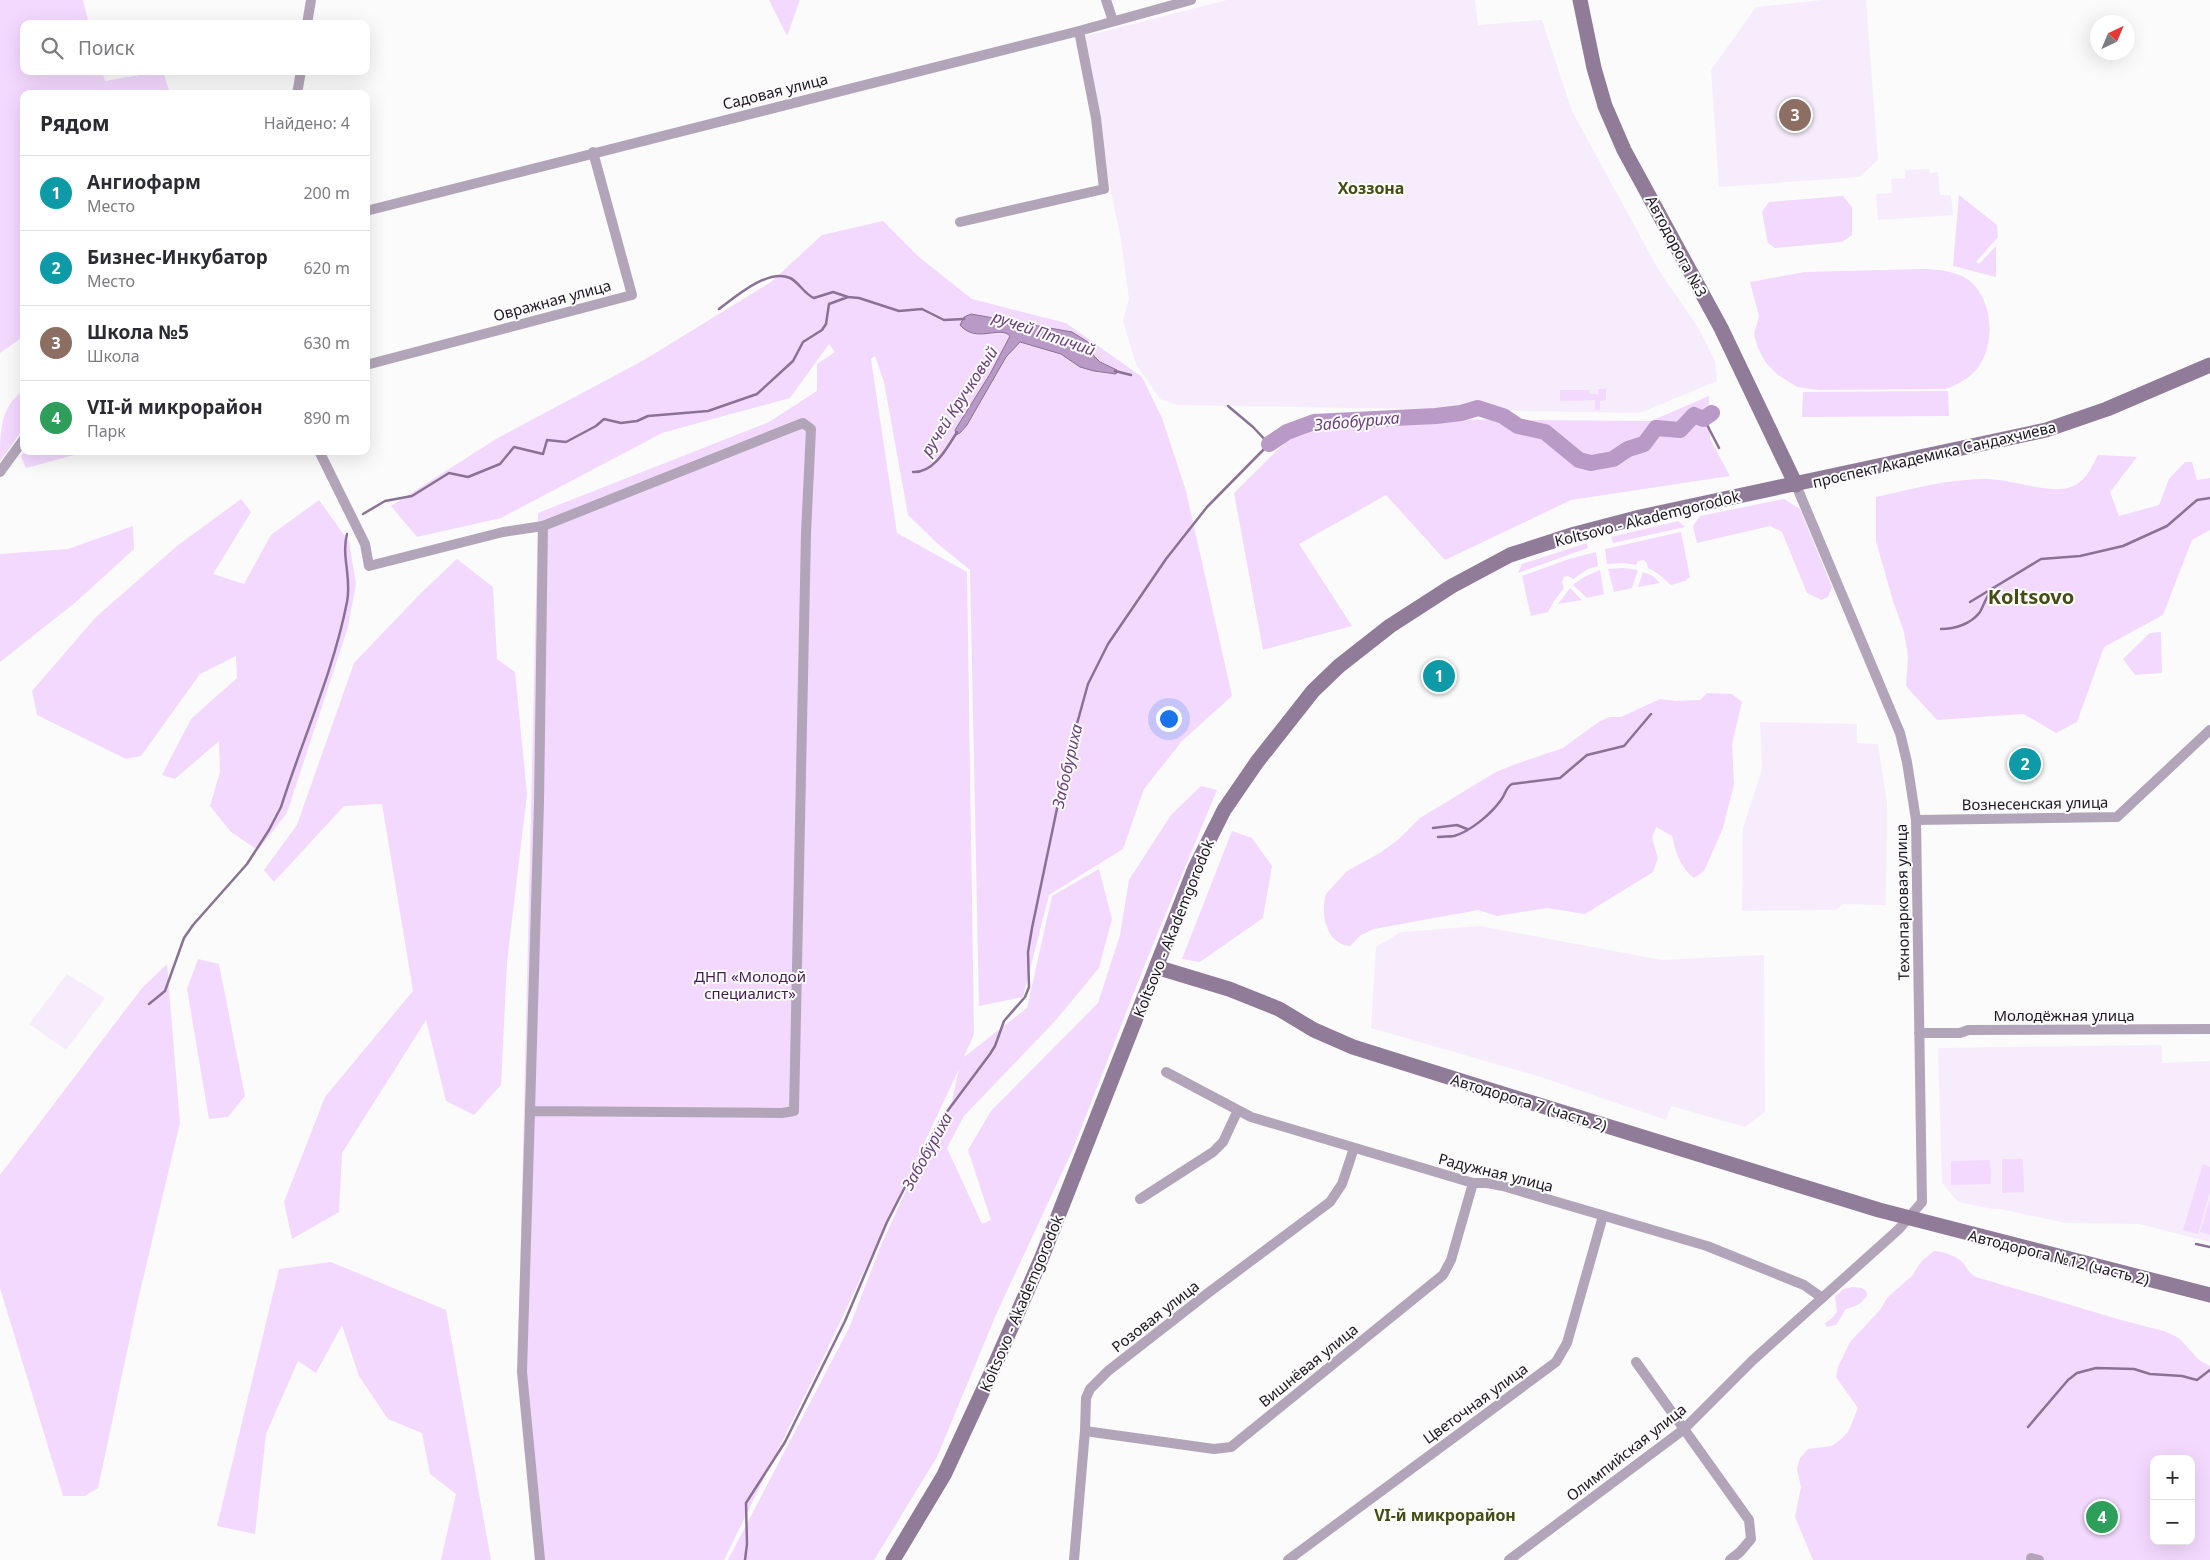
<!DOCTYPE html>
<html lang="ru">
<head>
<meta charset="utf-8">
<style>
	:root { --surface:#fff; --page:#f2f2f3; --text:#2b2b33; --muted:#7c7c81; --line:#e1e1e2; --accent:#111827 }
	body { margin:0; font-family:"Noto Sans",sans-serif; background:var(--page); color:var(--text) }
	.controls { position:absolute; right:15px; bottom:15px; display:grid; overflow:hidden; border-radius:10px; box-shadow:0 5px 20px #0002 }
	.controls button { width:45px; height:45px; display:grid; place-items:center; padding:0; border:0; border-bottom:1px solid var(--line); background:var(--surface); color:var(--text); font:25px sans-serif }
	.compass { position:absolute; left:2090px; top:15px; width:45px; height:45px; border-radius:50%; background:var(--surface); box-shadow:0 5px 20px #0002; rotate:44deg }
	.you { position:absolute; left:1168px; top:718px; width:18px; height:18px; margin:-12px; border:4px solid #fff; border-radius:50%; background:#1a73e8; box-shadow:0 0 0 8px #1a73e833 }
	.badge { display:grid; place-items:center; width:32px; height:32px; border-radius:50%; background:var(--accent); color:#fff; font-size:16px; font-weight:700 }
	.pin { position:absolute; translate:-50% -50%; border:2px solid #fff; box-shadow:0 1px 5px #0006 }
	.list { margin:0; padding:0; list-style:none }
	h2 { display:flex; justify-content:space-between; align-items:center; height:65px; margin:0; padding:0 20px; font-size:21px }
	h2 small { font-size:16px; font-weight:400; color:var(--muted) }
	.list li { display:grid; grid-template-columns:32px 1fr auto; gap:15px; align-items:center; box-sizing:border-box; height:75px; padding:0 20px; border-top:1px solid var(--line) }
	.list b { display:block; font-size:19px; white-space:nowrap }
	.list p { margin:0; font-size:16px; white-space:nowrap; color:var(--muted) }
	.list em { font-size:16px; font-style:normal; color:var(--muted) }
	.icon { flex:none; width:28px; height:28px; fill:none; stroke:currentColor; stroke-width:2; stroke-linecap:round; stroke-linejoin:round }
	.map { position:relative; flex:none; width:2210px; height:1560px; overflow:hidden }
	.search { position:absolute; background:var(--surface); box-shadow:0 5px 20px #0002; left:20px; top:20px; width:350px; height:55px; display:flex; align-items:center; gap:12px; box-sizing:border-box; padding:0 18px; border-radius:10px; color:var(--muted); font-size:19px }
	.panel { position:absolute; background:var(--surface); box-shadow:0 5px 20px #0002; left:20px; top:90px; width:350px; height:365px; border-radius:10px }
	.map>svg:first-child { display:block }
	.built { fill:#f7ecfb }
	.green { fill:#f3d9fe; fill-rule:evenodd }
	.water { fill:#b999c6; stroke:#8a7294 }
	.lines { fill:none; stroke-linecap:round; stroke-linejoin:round }
	.stream { stroke:#8a7294; stroke-width:2.5 }
	.river { stroke:#b999c6; stroke-width:16 }
	.street { stroke:#b3a5b9; stroke-width:10 }
	.secondary { stroke:#907b99; stroke-width:15 }
	.labels { text-anchor:middle; dominant-baseline:central; stroke-width:4; stroke-linejoin:round; paint-order:stroke }
	.street-label { font-size:15px; fill:#1e1721; stroke:#fbfbfb }
	.park-label { font-size:15px; fill:#441b52; stroke:#fbfbfb }
	.neighbourhood-label { font-size:16px; font-weight:bold; fill:#434d14; stroke:#fbfbfb }
	.water-label { font-size:16px; font-style:italic; fill:#6a407a; stroke:#fbfbfb }
	.district-label { font-size:20px; font-weight:bold; fill:#434d14; stroke:#fbfbfb }
</style>
</head>
<body>
<div class="map">
<svg width="2210" height="1560" viewBox="0 0 2210 1560">
	<rect width="100%" height="100%" fill="#fbfbfb"/>
	<path class="built" d="M1227 0H1475L1478 25 1542 20 1572 111 1658 269 1699 329 1715 361 1717 381 1640 413 1177 405 1160 399 1136 364 1123 321 1129 299 1121 240 1105 162 1085 36Z
		M1822 0H1866L1878 160 1859 177 1719 187 1711 70 1756 7Z
		M1929 169 1930 173 1938 172 1940 195H1951L1953 215 1878 220 1876 194 1892 193 1891 179 1905 178V170Z
		M1760 722 1857 724V743L1878 744 1887 802 1886 905 1843 904 1836 910 1742 911 1743 828 1762 770Z
		M1480 926 1662 960 1764 955 1765 1112 1745 1127 1671 1106 1666 1120 1541 1077 1371 1028 1376 947 1401 932Z
		M67 974 105 998 66 1050 29 1024Z
		M2162 1045V1063L2210 1061V1242L2139 1224 2066 1223 2000 1209H1993L1958 1202 1942 1183 1938 1048Z"/>
	<path class="green" d="M0 0H83L89 24H24V71H102L105 81 163 71 170 94H24V336L0 353Z
		M769 0H800L787 36Z
		M1959 195 1997 225 1998 237 1976 262 1979 264 1996 246V277L1953 266Z
		M1843 196 1852 207V235L1842 242 1775 248 1768 243 1762 212 1769 202Z
		M883 221 920 258 972 299 1066 323 1142 377 1162 418 1186 491 1232 696 1182 741 1144 789 1123 849 1049 895 1023 997 979 1006 970 570 938 544 908 515 884 382 875 356 871 359 897 533 967 572 974 1034 964 1057 1027 1008 1052 896 1099 869 1112 919 1099 968 1056 1020 964 1116 947 1148 982 1224 991 1220 968 1150 991 1111 1098 1003 1120 935 1129 880 1171 815 1201 786 1217 790 1147 959 1073 1149 995 1317 937 1457 874 1560H728L849 1328 882 1243 926 1147 952 1101 959 1069 824 1356 724 1560H535L518 1364 538 513 769 422 817 391V364L835 352 829 344 790 398 662 433 501 518 417 537 391 506 496 439 644 360 771 282 822 235Z
		M1920 269C1935 269 1948 270 1962 276 1990 290 1996 333 1983 359 1976 375 1960 384 1945 389L1819 390 1797 387 1778 375 1766 363 1758 348 1754 334 1759 316 1750 282 1805 272Z
		M1598 389H1606V400L1600 401V410H1595V400L1560 401V390H1589L1590 394H1598Z
		M24 390V428L0 461C0 430 0 408 24 390Z
		M1948 391 1949 416 1802 417 1803 392Z
		M1709 396 1710 439 1730 476 1571 500 1445 560 1386 495 1299 544 1352 626 1263 650 1234 493 1310 418 1651 421Z
		M25 451H89L26 468 21 456Z
		M2098 455 2137 457 2110 492 2119 516 2159 505 2169 479 2185 462H2192L2197 480 2210 478V530L2192 540 2163 615 2104 647 2077 722 2056 733 2024 714 1937 720 1906 686 1908 657 1904 632 1893 601 1876 541V497C1912 489 1948 479 1985 479 2010 479 2047 493 2068 488 2085 483 2091 469 2098 455Z
		M241 499 251 512 213 574 244 584 271 535 319 500 349 542 356 584 348 627 287 813 258 850 231 832 210 806 220 772 219 741 175 779 162 775 191 719 237 678 236 656 200 674 141 756 126 759 37 715 32 691 96 617 177 546Z
		M1784 499 1800 509 1832 587 1828 597 1821 600 1807 593 1782 532 1770 526 1697 543 1693 526 1700 516Z
		M1678 521 1685 527 1613 543 1611 537Z
		M133 526 134 549 76 602 0 662V554L68 549Z
		M1681 532 1690 577 1685 581 1671 585 1657 573 1648 568 1647 563 1644 560 1638 561 1636 565 1624 563 1607 564 1605 549Z
		M1587 543 1588 548 1518 573 1522 564Z
		M1596 552 1598 566 1588 569 1573 579 1568 576 1564 577 1562 582 1564 588 1554 601 1548 612 1531 616 1522 576 1569 559Z
		M457 559 493 587 497 659 515 672 527 794 507 962 501 1085 474 1115 446 1101 426 1020 342 1153 339 1212 292 1239 284 1202 325 1097 413 991 382 804 344 806 274 882 264 870 297 825 354 663 422 592Z
		M1623 568 1638 570 1632 588 1614 592 1608 569Z
		M1600 570 1604 594 1587 598 1573 585 1584 577Z
		M1643 572 1653 576 1660 583 1638 587Z
		M1570 588 1582 600 1558 604Z
		M2161 632 2162 673 2135 675 2123 659 2150 633Z
		M1707 693 1732 694 1742 702 1732 744 1734 785 1723 828 1704 871 1694 878C1680 867 1676 853 1672 836L1656 827 1652 838 1658 858 1653 872 1585 914 1547 908 1497 916 1478 910 1374 929 1361 935 1350 946C1326 944 1320 913 1326 894L1347 871 1380 853 1399 839 1420 818 1496 772 1516 764 1563 748 1600 721 1610 717H1621L1660 699 1675 701 1700 700Z
		M1232 831 1252 838 1272 866 1263 918 1200 962 1182 959Z
		M198 959 219 964 245 1096 228 1117 209 1119 187 989Z
		M167 964 180 1123 138 1300 98 1488 85 1496H63L0 1288V1175L142 988Z
		M2002 1159H2023L2024 1192 2002 1193Z
		M1990 1160 1991 1184 1951 1185V1161Z
		M2203 1164 2210 1167V1192L2198 1234 2183 1230Z
		M2210 1199V1235L2200 1232Z
		M1934 1251C1942 1251 1958 1256 1963 1263 1968 1269 1969 1273 1976 1277L2121 1320 2164 1331 2179 1338 2199 1360 2210 1366V1560H1813L1795 1517 1801 1487 1797 1469 1800 1458 1808 1449 1832 1446 1840 1440 1848 1432 1858 1408 1836 1377 1838 1367 1850 1342 1880 1310 1887 1298 1912 1276 1921 1262ZM2154 1459H2191V1541H2154Z
		M331 1262 446 1310 491 1560H441L456 1494 430 1474 422 1433 388 1419 359 1376 342 1325 316 1373 298 1361 266 1434 255 1534 217 1526 279 1269Z
		M1853 1287 1862 1288 1866 1291 1867 1295C1862 1304 1857 1306 1846 1309L1836 1325 1827 1327 1825 1323 1831 1319 1837 1312 1835 1297 1843 1289Z"/>
	<path class="water" d="M971 314 1072 332 1088 342 1094 356 1100 362 1117 370 1116 374 1094 371 1080 367 1061 354 1020 342 1006 357 967 425 960 433 956 435 955 430 990 374 1010 336C1000 325 976 344 960 325L964 317Z"/>
	<g class="lines">
		<path class="stream" d="M719 309C735 297 768 268 790 278 799 282 804 294 814 298L833 292 848 297
			M1115 371 1131 375
			M1704 419 1719 448
			M913 472C934 473 947 448 957 432
			M363 514 385 501 412 496 449 473 468 477 500 464 514 447 543 454 547 440 566 442 596 426 604 419 621 423 637 421 648 416 708 411 757 394 793 361 803 342 822 330 826 324 829 304 848 297 859 298 899 311 922 309 944 320 964 319
			M1970 602 2041 559 2080 556 2123 546 2167 526 2197 500 2210 498
			M1941 629C1955 629 1971 624 1980 612 1984 605 1986 597 1991 591
			M1433 828 1457 825 1467 829
			M1438 837C1444 836 1449 837 1454 836 1471 831 1491 814 1501 800 1506 794 1505 788 1512 784L1560 778 1587 755 1624 746 1651 714
			M149 1004 165 991 184 938 193 925 247 864 269 830 281 807C303 738 333 673 347 602 352 578 341 556 347 534
			M2196 1244 2210 1247
			M2028 1427 2068 1380 2077 1373 2096 1368 2134 1369 2150 1374 2182 1376 2197 1380 2210 1370
			M745 1560 747 1544 746 1503 785 1442 845 1321 887 1222 924 1150 940 1121 990 1054 995 1046 1004 1021 1025 997 1029 987 1028 952 1032 928 1068 756 1088 684 1108 644 1166 559 1207 507 1269 444 1253 427 1228 406"/>
		<path class="river" d="M1269 444 1287 432 1314 422 1436 416 1461 413 1478 408 1503 416 1518 426 1545 432 1579 460 1591 463 1613 459 1628 449 1644 444 1656 428 1680 430 1694 415 1703 419 1712 413"/>
		<path class="street" d="M1106 0 1113 21
			M307 24 311 0
			M297 94 301 71
			M366 211 1079 31 1191 0
			M960 222 1104 189 1096 118 1079 31
			M366 365 632 295 593 152
			M319 451 365 544 369 566 503 532 543 526 803 423 811 429 806 533 794 1111 782 1113 530 1111 522 1372 540 1560
			M0 472 24 439
			M1916 820 2117 817 2210 730
			M1919 1033H1960L1968 1030 2210 1029
			M1166 1072 1251 1117 1473 1183H1487L1503 1186 1707 1246 1804 1285 1821 1297
			M530 1111 539 802 543 526
			M1140 1199 1213 1152 1223 1142 1238 1110
			M1636 1362 1749 1520 1751 1539 1740 1552 1730 1560
			M1085 1431 1214 1449 1231 1447 1443 1275 1451 1260 1473 1183
			M2031 1558 2039 1560
			M1074 1560 1085 1431 1086 1398 1090 1389 1108 1371 1208 1293 1330 1202 1342 1184 1354 1148
			M1288 1560 1556 1362 1567 1343 1603 1216
			M1509 1560 1683 1430 1753 1360 1899 1229 1922 1202 1916 820 1907 762 1900 733 1796 485"/>
		<path class="secondary" d="M1580 0 1594 68 1605 106 1624 150 1721 328 1796 485
			M1156 967 1229 989 1279 1009 1314 1030 1353 1047 1474 1085 1879 1210 2210 1295
			M893 1560 944 1475 993 1369 1042 1257 1195 868 1224 810 1257 762 1313 691 1339 666 1390 626 1452 586 1510 555 1575 534 1640 517 2046 430 2107 409 2210 365"/>
	</g>
	<g class="labels">
		<g class="street-label">
			<text transform="translate(775 91) rotate(-14)">Садовая улица</text>
			<text transform="translate(1677 246) rotate(62)">Автодорога №3</text>
			<text transform="translate(552 300) rotate(-15)">Овражная улица</text>
			<text transform="translate(1934 454) rotate(-13)">проспект Академика Сандахчиева</text>
			<text transform="translate(1647 518) rotate(-14)">Koltsovo - Akademgorodok</text>
			<text transform="translate(2035 803) rotate(-1)">Вознесенская улица</text>
			<text transform="translate(1902 902) rotate(-91)">Технопарковая улица</text>
			<text transform="translate(1173 928) rotate(-68)">Koltsovo - Akademgorodok</text>
			<text x="2064" y="1015">Молодёжная улица</text>
			<text transform="translate(1529 1102) rotate(17)">Автодорога 7 (часть 2)</text>
			<text transform="translate(1496 1172) rotate(14)">Радужная улица</text>
			<text transform="translate(2059 1257) rotate(14)">Автодорога №12 (часть 2)</text>
			<text transform="translate(1021 1303) rotate(-67)">Koltsovo - Akademgorodok</text>
			<text transform="translate(1155 1316) rotate(-38)">Розовая улица</text>
			<text transform="translate(1308 1365) rotate(-39)">Вишнёвая улица</text>
			<text transform="translate(1475 1403) rotate(-36)">Цветочная улица</text>
			<text transform="translate(1626 1452) rotate(-38)">Олимпийская улица</text>
		</g>
		<g class="park-label">
			<text x="750" y="976">ДНП «Молодой<tspan x="750" dy="17">специалист»</tspan></text>
		</g>
		<g class="neighbourhood-label">
			<text x="1371" y="188">Хоззона</text>
			<text x="1445" y="1515">VI-й микрорайон</text>
		</g>
		<g class="water-label">
			<text transform="translate(1044 333) rotate(19)">ручей Птичий</text>
			<text transform="translate(959 401) rotate(-57)">ручей Кручковый</text>
			<text transform="translate(1357 421) rotate(-5)">Забобуриха</text>
			<text transform="translate(1067 766) rotate(-77)">Забобуриха</text>
			<text transform="translate(927 1151) rotate(-61)">Забобуриха</text>
		</g>
		<g class="district-label">
			<text x="2031" y="596">Koltsovo</text>
		</g>
	</g>
</svg>
<div class="controls">
<button>+</button>
<button>−</button>
</div>
<svg class="compass" viewBox="-18 -18 36 36"><path d="M0-13l5 13h-10z" fill="#e53935"/><path d="M0 13l5-13h-10z" fill="#7c7c81"/></svg>
<div class="you"></div>
<div class="pin badge" style="left:1439px;top:676px;background:#0f9aa8">1</div>
<div class="pin badge" style="left:2025px;top:764px;background:#0f9aa8">2</div>
<div class="pin badge" style="left:1795px;top:115px;background:#8d6e63">3</div>
<div class="pin badge" style="left:2102px;top:1517px;background:#2e9e5b">4</div>
<div class="search"><svg class="icon" aria-label="search" viewBox="0 0 24 24"><circle cx="10" cy="10" r="6"/><path d="M15 15l6 6"/></svg>Поиск</div>
<section class="panel">
<h2>Рядом<small>Найдено: 4</small></h2>
<ul class="list">
<li><span class="badge" style="background:#0f9aa8">1</span><div><b>Ангиофарм</b><p>Место</p></div><em>200 m</em></li>
<li><span class="badge" style="background:#0f9aa8">2</span><div><b>Бизнес-Инкубатор</b><p>Место</p></div><em>620 m</em></li>
<li><span class="badge" style="background:#8d6e63">3</span><div><b>Школа №5</b><p>Школа</p></div><em>630 m</em></li>
<li><span class="badge" style="background:#2e9e5b">4</span><div><b>VII-й микрорайон</b><p>Парк</p></div><em>890 m</em></li>
</ul>
</section>
</div>
</body>
</html>
